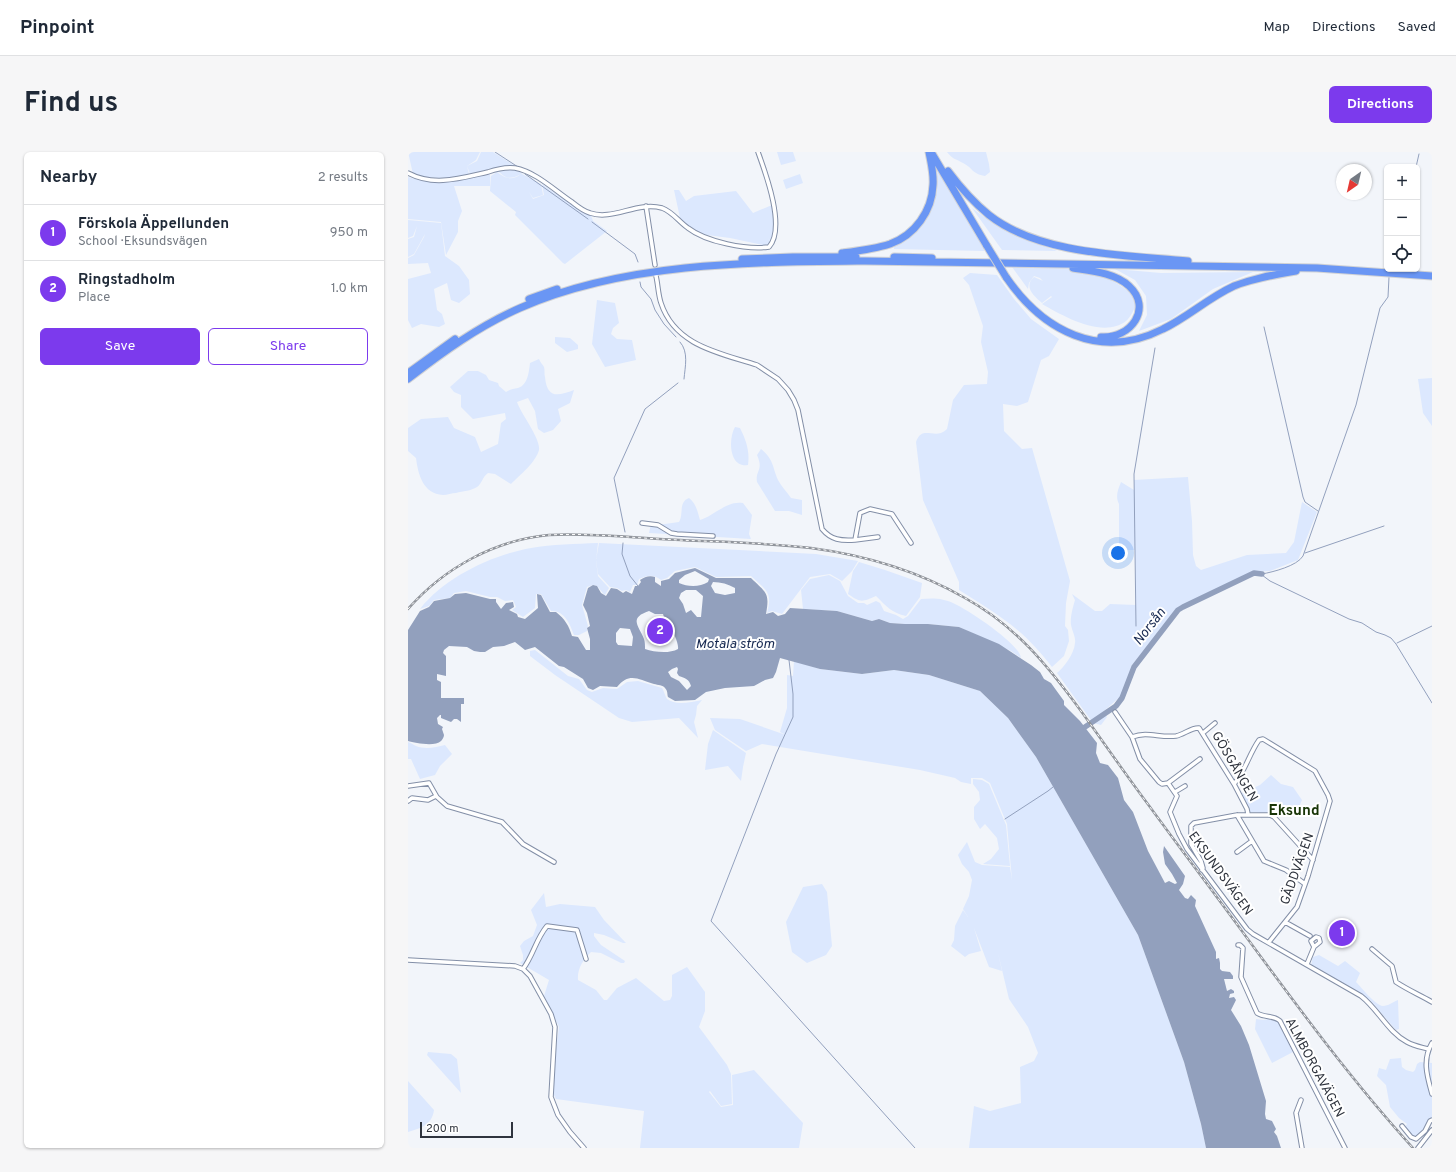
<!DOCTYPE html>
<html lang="en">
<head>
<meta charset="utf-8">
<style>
	:root { --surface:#fff; --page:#f6f6f7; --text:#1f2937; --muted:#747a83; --line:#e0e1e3; --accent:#7c3aed }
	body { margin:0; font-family:Overpass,sans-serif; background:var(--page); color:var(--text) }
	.controls { position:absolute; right:12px; top:12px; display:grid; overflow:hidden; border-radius:6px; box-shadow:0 1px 3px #0004 }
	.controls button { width:36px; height:36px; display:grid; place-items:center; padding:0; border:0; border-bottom:1px solid var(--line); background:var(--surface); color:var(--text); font:20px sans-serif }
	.compass { position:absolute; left:928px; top:12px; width:36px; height:36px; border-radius:50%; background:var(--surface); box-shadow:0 1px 3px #0004; rotate:214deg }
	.scale { position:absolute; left:12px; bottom:10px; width:93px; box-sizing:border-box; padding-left:4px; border:2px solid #2f343e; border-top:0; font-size:11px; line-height:14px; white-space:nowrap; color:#2f343e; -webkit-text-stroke:3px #fff; paint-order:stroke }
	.you { position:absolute; left:710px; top:401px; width:14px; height:14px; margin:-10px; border:3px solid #fff; border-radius:50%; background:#1a73e8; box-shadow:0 0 0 6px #1a73e833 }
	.badge { display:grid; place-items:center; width:26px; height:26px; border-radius:50%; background:var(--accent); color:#fff; font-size:13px; font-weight:700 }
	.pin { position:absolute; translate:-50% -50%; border:2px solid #fff; box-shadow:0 1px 4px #0006 }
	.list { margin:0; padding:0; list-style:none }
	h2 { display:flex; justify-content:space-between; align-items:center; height:52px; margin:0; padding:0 16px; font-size:17px }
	h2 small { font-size:13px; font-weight:400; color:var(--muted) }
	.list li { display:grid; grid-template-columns:26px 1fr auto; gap:12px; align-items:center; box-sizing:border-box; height:56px; padding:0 16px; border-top:1px solid var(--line) }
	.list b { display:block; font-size:15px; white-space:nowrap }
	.list p { margin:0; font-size:13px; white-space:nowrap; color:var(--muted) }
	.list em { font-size:13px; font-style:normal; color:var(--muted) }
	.actions { display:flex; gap:8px; padding:12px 16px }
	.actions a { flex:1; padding:9px 0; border:1px solid var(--accent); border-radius:6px; text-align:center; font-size:14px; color:var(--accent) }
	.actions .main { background:var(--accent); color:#fff }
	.icon { flex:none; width:22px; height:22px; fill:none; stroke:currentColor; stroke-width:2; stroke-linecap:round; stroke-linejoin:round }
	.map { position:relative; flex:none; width:1024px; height:996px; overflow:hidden; border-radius:6px }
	header { display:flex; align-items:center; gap:24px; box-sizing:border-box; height:56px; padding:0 20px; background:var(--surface); border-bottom:1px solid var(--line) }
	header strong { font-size:19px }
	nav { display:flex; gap:22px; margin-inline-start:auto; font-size:14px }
	.intro { display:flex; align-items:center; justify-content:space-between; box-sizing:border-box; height:96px; padding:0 24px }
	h1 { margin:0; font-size:28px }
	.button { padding:10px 18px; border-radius:6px; background:var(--accent); color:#fff; font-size:14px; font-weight:700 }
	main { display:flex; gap:24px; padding:0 24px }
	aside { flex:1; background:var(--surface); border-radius:6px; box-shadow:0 1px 3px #0004 }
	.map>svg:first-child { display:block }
	.green { fill:#dce8fe }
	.water { fill:#92a0bd; fill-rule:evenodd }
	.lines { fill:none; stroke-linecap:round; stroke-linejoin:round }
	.stream { stroke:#92a0bd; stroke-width:1 }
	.river { stroke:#92a0bd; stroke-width:5.5 }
	.street-casing { stroke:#838fa7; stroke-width:5.5 }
	.highway-casing { stroke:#d1d2d5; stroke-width:9 }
	.street { stroke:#fff; stroke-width:3.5 }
	.highway { stroke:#6a96f4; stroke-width:7 }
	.rail-casing { stroke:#90949b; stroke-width:2.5 }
	.rail { stroke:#fff; stroke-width:1; stroke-dasharray:3; stroke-linecap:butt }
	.highway-bridge-casing { stroke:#d1d2d5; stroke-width:9; stroke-linecap:butt }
	.highway-bridge { stroke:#6a96f4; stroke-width:7 }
	.labels { text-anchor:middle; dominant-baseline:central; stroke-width:4; stroke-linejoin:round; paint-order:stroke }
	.street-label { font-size:13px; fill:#2f343e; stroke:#fff }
	.water-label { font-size:14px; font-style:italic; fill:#172951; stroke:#fff }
	.quarter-label { font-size:15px; font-weight:bold; fill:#173406; stroke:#fff }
</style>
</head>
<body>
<header>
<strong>Pinpoint</strong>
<nav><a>Map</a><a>Directions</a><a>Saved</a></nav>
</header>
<div class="intro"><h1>Find us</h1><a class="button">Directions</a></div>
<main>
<aside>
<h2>Nearby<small>2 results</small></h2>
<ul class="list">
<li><span class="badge">1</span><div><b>Förskola Äppellunden</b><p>School · Eksundsvägen</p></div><em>950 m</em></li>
<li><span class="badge">2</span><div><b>Ringstadholm</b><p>Place</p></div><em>1.0 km</em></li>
</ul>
<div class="actions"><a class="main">Save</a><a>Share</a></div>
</aside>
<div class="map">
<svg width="1024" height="996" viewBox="0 0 1024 996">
	<rect width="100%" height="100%" fill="#f2f5fa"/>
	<path class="green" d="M0 0H72L68 8 59 14 61 22C39 27 27 28 5 22Z
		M73 0H85L107 14 114 22 133 32 135 43 125 46 121 40 125 47 136 43 134 32 170 57 183 63 185 69 199 79 157 112 155 111 107 63 108 60 82 39 83 24 89 20C98 27 104 29 113 22 100 29 97 26 87 16L62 22 59 14 69 9Z
		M369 0H385L388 9 373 13Z
		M539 0H578L581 12 582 20 577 24C564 22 565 16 555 11 548 7 544 7 539 0Z
		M529 17 576 96V99L486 97V94L501 85 514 72 522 59 529 40 527 18Z
		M82 21V34H46L54 59 50 69V80L38 103 33 70 0 67V25C31 35 51 28 82 21Z
		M392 22 395 31 378 37 375 28Z
		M266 38H271L278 49 286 44 328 39 345 61 364 53 367 68 363 90 360 86 363 91 359 94 322 86 299 83 284 78 272 66Z
		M564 56C590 76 619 88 649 99L594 98Z
		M0 68 33 71 37 104 51 114 61 128 62 142 51 151 43 148 39 131 26 137 29 158 34 162 37 172 31 175 13 172 4 176 0 168V127L23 121 20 111 0 112V106L6 103 16 85 17 82 6 102 0 105V87L6 85 9 74 5 84 0 86Z
		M604 115 657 116 702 127 722 140 728 154C725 159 722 166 718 169 695 187 655 164 634 152L644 145 643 144 634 151C626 144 615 135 626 125L635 129 632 126 626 124 621 131 620 137Z
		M707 117 753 121 845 120 805 137 763 167 731 179 739 163 738 144 727 128Z
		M562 121 589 123 606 147 623 167 651 187 641 204 633 208 620 250 609 254 595 252 596 279 614 297 624 296 662 429 658 451 657 474 660 478 661 489 656 504 644 515C639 509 634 502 628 496 607 472 578 455 551 438V430L515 348 508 290C513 275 523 284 533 281 535 280 537 279 539 277L545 248 556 233 579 232 580 220 573 190 575 174 561 133 555 126Z
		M189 148 207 151 211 171 205 176 203 182 209 187 224 188 228 208 197 215 184 192Z
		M147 185 162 186 170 193V197L159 200 147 191Z
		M131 207C132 210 135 213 136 215 137 218 136 222 137 225 139 247 150 244 166 238L162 251 150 257 153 269 145 278 136 281 130 277 127 259 120 246 109 250C113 262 133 287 131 298 128 310 112 323 103 332L87 322 80 321C74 325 74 332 69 335 63 339 55 339 48 341 44 341 39 343 35 343 15 342 10 322 8 306L0 299V276L13 267 40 265 46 276 67 285 73 300 90 292 93 271 98 267 97 261 65 267 53 255V243L46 240 42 235 60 219H70L78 223 81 228 90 231 91 234 98 240C103 237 105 237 110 236 120 233 121 219 122 211Z
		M1024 226V274L1015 261 1010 227Z
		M327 275 332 276C338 288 342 299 340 313 321 316 320 287 327 275Z
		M353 297C366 308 364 314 370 328 373 334 379 340 383 346L394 348V363L381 359H367L349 330C347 318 356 319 349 303Z
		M780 325 784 369 785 403 788 414 793 418 839 403 878 401 886 390 894 350 909 360 890 408 862 419 846 420 779 451 768 458 724 513 715 542 695 560 699 565 693 573 685 571 649 521C657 514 666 502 667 491 668 485 664 479 663 473 662 465 665 455 667 448L664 442 687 459H694L702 452 728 453 727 398H711V352C707 344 710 338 713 330L726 338V328Z
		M281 346C288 351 290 361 292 368 306 364 319 348 335 351L344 363 341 382 343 387 241 381 243 372H257L271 370C276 362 270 350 281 346Z
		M190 391 188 409 190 424 201 436 197 443C189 436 191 430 179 435L174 453 180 474 179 476V479L171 483H166C162 472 156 458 143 459L133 442H128L127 456 115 465 104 458 108 455 105 448 97 449 89 445H82L58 439 46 441 42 446 26 448 21 454 12 457C37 425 84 403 123 396 144 392 168 392 190 391Z
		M191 391 408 402 450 409 444 419 434 429 422 422 402 425 374 462 364 459 359 461C365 440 358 438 343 424L308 425 287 415 267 419 259 426 253 428C245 422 240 423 231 427L229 433H225L222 440 218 438 214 439 209 436 202 435 190 422 188 408Z
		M451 410 477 418 514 431 512 445 498 464C484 461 478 454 468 444 454 450 453 451 440 442L445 419Z
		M421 423 432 429 440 444 450 451H456L459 453 468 449 472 451 476 459 488 463 495 467 500 464 513 447C526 446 535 446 547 452 560 458 612 492 613 506L603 499 551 475 520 472H497L482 471 471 467 464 469 429 459 395 457 393 438 402 427Z
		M127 498 160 524 171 527 179 538 184 540 195 536 209 537 219 530 230 529 254 536C256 539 257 544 259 547 268 554 283 550 294 548L289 554 288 563 286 570 290 586 271 566 224 570 211 566 147 523 122 504V499Z
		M386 509 412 517 454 522 486 518 521 523 572 539 600 566 628 605 730 783 776 910 793 972 798 996H561L566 954 582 959 613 951 612 915 626 909 630 901 620 875 601 847 590 801 594 819 581 815 566 776 573 799 561 802 557 805 543 794 546 788 547 774 555 758 560 765 555 757 561 744 564 728 561 720 554 712 550 703 559 690 567 710 574 713 602 715 604 728 599 672 582 631 574 626H563V632L553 630 547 626 512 618 354 592 338 599 307 578 302 566 332 567 378 583 372 580 379 556V523L385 524Z
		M305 578 338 601 335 615 333 629 320 614 297 618 300 592Z
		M0 590C4 591 5 593 8 594 18 598 28 595 37 593L44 602 32 614 27 623 12 627 3 607H0Z
		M863 623 873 632 885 635 894 648 891 655 870 664 865 661 842 660 834 641 852 633Z
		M565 627 574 628 581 632 598 673 602 714 575 712 583 707 591 697 589 686 577 672 572 677 566 667V655L572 648 571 640 565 632Z
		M414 732 419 740 424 794 418 803 399 811 384 800 378 770 395 735Z
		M136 741 138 755 152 752 187 755 196 768 218 791H215L196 783 186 781V784L193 793 217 809 216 811H213L193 801 183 800C175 808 169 817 170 828L188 838 196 848H199L209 836 228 826 256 849 262 848 264 844V823L279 815 297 840V859L291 875 319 913 323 922 324 952 313 954 302 939 301 940 313 955 325 953 324 923 346 918 395 971 391 996H232L236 959 148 947 145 941V918L151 875 136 844 141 828 112 811 115 808V803L112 794 116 789 125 784 129 773 123 758Z
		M911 803 930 814 937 809 952 821 948 830C954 836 967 853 975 854 980 854 985 850 990 848L991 877 988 878 962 848 942 835 903 813 905 805Z
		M866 866 872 872 885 900 864 911 847 877 848 867 855 868Z
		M20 900 43 902 49 907 53 941 19 903Z
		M993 906 994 915 998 918 1005 920 1007 918 1009 912 1012 910 1024 911V968L1017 979 1006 986 996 976 999 972 991 966 982 955 978 933 969 924 971 916 978 918 982 907Z
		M0 929 26 958C24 973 13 976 0 980Z"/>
	<path class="water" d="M287 416 308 426H343C358 441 362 440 358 462L365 460 370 464 377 462 382 456 429 459 464 469 471 467 482 471 497 472H520L551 475 591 492 623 513 632 520 636 527 643 531 648 538 656 549V553L672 569 689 591 688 601 692 611 700 613 710 626 716 648 725 660 740 699 757 731 761 729 767 732 769 731 764 722 757 712 755 700 756 694 777 724 775 732 771 738 777 746 780 747 783 743 788 748 787 754 808 800V807L811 806 812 811V817L814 819 822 820 825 824V827H816L819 839 823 837 826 839V841L822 842 821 846 826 845 828 848 823 858 833 874 841 893 858 949 857 962 858 967 864 969 868 977 866 980 869 984 873 996H798L793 972 776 910 730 783 628 605 600 566 572 539 521 523 486 518 454 522 412 517 372 506 368 520 365 526 357 528 346 534 317 536 298 540 287 548 267 549 260 545C259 542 260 539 257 536 255 533 250 533 246 532 230 527 221 520 209 535L192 534 185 538 180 536 175 527 156 515 151 514 127 495 117 498 107 490 96 494 85 495 77 500H72L66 499 59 495 41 494 36 498 35 501 38 504V524L29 522V528L33 530V546H56V552H53V570L49 567H46L43 570 33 566V563H32L29 566 30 572 35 575 34 577 36 583C36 585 34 588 33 589 27 595 7 591 0 589V478L12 459 21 455 26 449 42 446 47 442 58 441 82 447H88V450L93 457 98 451 105 450 106 455 101 458 109 462 110 465 117 467 130 456 129 442 133 443 142 460H148C157 467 161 474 164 484L170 485 178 498H182V487L179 476 182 474 179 461 175 453 180 436 185 433 189 434 193 441 198 444 203 436 209 437 215 441 218 439 224 442 227 434H230L233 430 232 428C237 425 241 423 247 425V430L253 434V429L261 427 267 421ZM287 419 301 427 300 430C292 435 280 435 271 431V428L277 423ZM305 430C313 430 320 432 327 436V441L317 443 307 441 303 434ZM278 438H288L295 444 293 465H289L283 458 278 461 275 452 271 446 273 441ZM241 459 247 462H255L256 465 264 472C264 481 271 490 270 497 261 502 246 500 237 497 237 493 237 490 236 487 231 474 220 466 241 459ZM212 476 222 477 225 485 224 494 210 493 208 490V481ZM269 515 270 517 269 521 271 524C277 526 281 527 283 534L279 538 271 529 263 525 260 520 264 517Z"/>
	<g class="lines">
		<path class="stream" d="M87 0 110 15
			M1008 15 1011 2
			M117 22 180 67
			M184 70 227 102 230 110
			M232 130 233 135 243 147 247 158 256 172 268 185
			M856 175 895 345 897 350 910 359
			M272 190C281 200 277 215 276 227
			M217 380 206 326 237 257 270 231
			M215 391 214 402 222 424 230 434
			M897 401 976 374
			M854 422C865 420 889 414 895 404L948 253 972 156 980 145 981 125
			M854 423 862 429 941 467 954 471 968 480 977 483 983 486 988 492 1024 551
			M728 474 726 322 747 196
			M989 491 1024 474
			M381 508 385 542V565L368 602 303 769 507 996
			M597 667 640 639 645 635"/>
		<path class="river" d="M677 575 708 554 714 546 726 515 770 458 775 455 846 421 854 422"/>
		<defs>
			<path id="street" d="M0 21C26 35 53 26 80 20 89 17 97 15 107 16 128 20 146 38 164 50 169 54 175 59 182 61 205 69 229 49 254 56 265 60 271 70 280 76 298 90 339 98 361 95 378 76 358 22 350 0
				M238 54 247 113
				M248 124C250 132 250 142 253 151 267 194 312 201 349 213L370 227 380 238 386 248 390 258 414 377C423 388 433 389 447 388
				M234 371 250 373 263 381 269 382 305 384
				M470 385 447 388 452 361 462 357 484 362 503 391
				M707 560 724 585 732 607 751 630 754 632 760 631
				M795 581 807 571
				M724 585C740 579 751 586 768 584 775 583 784 575 791 576L826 632 839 657 840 662
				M760 631 769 644 762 660 771 682 779 697 839 777 845 782 953 844C970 857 980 880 999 890 1006 894 1013 895 1020 897
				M760 631 792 607
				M826 632C837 620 841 602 851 588L855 587 907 619 920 643 922 649 900 724 889 755 861 790
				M0 634 21 631 29 645 39 654 94 670 115 692 146 710
				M767 640 777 634
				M0 649 4 646 20 648 28 644
				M829 663 856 709 878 718 897 732
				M829 700 844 689
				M794 718 795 716 793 709 783 692V674L786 671 829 663H862L866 665 905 708
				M877 770 902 784
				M830 793H832L835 796 833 825 849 861C856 866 866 863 872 869L937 996
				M964 797 984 814 988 830C1000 838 1012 843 1024 850
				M0 808 107 814 115 817 122 824 143 862 147 875 143 945 150 963 162 980 176 996
				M899 812 906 795 912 790 911 786 908 785 903 789 906 795
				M115 817C125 804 128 787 139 774L169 778 178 807
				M1024 891C1014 908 1019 924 1024 942
				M893 948 888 961 894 996
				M994 974 1003 985 1008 987 1017 979 1022 969 1024 968
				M1010 996 1024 978"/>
			<path id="highway" d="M523 0 579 94
				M540 19C552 35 565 50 581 63 632 103 717 103 780 109
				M434 101C450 99 467 97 482 92 507 83 524 59 525 33 526 22 523 11 521 0
				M486 105 524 106
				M334 107 385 105H448
				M665 116C684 119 707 121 721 134 745 156 723 187 693 185
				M598 125C635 179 692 209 755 177 780 165 800 146 826 134 846 126 866 123 888 119
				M121 147 149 137
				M0 221 47 187
				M0 227C35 200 71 174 112 156 217 110 343 110 457 109L909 116 1024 124"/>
		</defs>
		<use href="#street" class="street-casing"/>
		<use href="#highway" class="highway-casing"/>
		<use href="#street" class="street"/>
		<use href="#highway" class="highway"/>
		<defs>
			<path id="rail" d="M0 457C36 416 87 388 141 383 178 381 216 385 252 387 302 390 353 390 403 396 456 403 510 419 557 446 608 474 640 514 673 559 696 591 718 623 742 655 774 699 807 742 839 786 892 858 945 930 1005 996"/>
		</defs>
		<use href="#rail" class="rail-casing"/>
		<use href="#rail" class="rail"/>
		<defs>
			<path id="highway-bridge" d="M579 94 598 125"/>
		</defs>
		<use href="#highway-bridge" class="highway-bridge-casing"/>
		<use href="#highway-bridge" class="highway-bridge"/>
	</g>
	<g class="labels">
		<g class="street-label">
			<text transform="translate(826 615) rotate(60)">GÖSGÅNGEN</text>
			<text transform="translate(890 717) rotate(-70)">GÄDDVÄGEN</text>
			<text transform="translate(812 722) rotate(54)">EKSUNDSVÄGEN</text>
			<text transform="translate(906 916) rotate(62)">ALMBORGAVÄGEN</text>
		</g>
		<g class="water-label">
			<text transform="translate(742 475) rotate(-52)">Norsån</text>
			<text x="327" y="492">Motala ström</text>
		</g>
		<g class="quarter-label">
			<text x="886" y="659">Eksund</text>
		</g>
	</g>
</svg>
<div class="controls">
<button>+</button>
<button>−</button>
<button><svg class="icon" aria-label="locate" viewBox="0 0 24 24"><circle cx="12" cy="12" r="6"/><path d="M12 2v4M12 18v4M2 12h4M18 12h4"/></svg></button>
</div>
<svg class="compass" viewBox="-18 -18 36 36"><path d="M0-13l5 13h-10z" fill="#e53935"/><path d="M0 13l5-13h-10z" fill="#747a83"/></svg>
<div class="scale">200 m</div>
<div class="you"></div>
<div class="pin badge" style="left:934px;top:781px">1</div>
<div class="pin badge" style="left:252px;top:479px">2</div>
</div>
</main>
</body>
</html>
